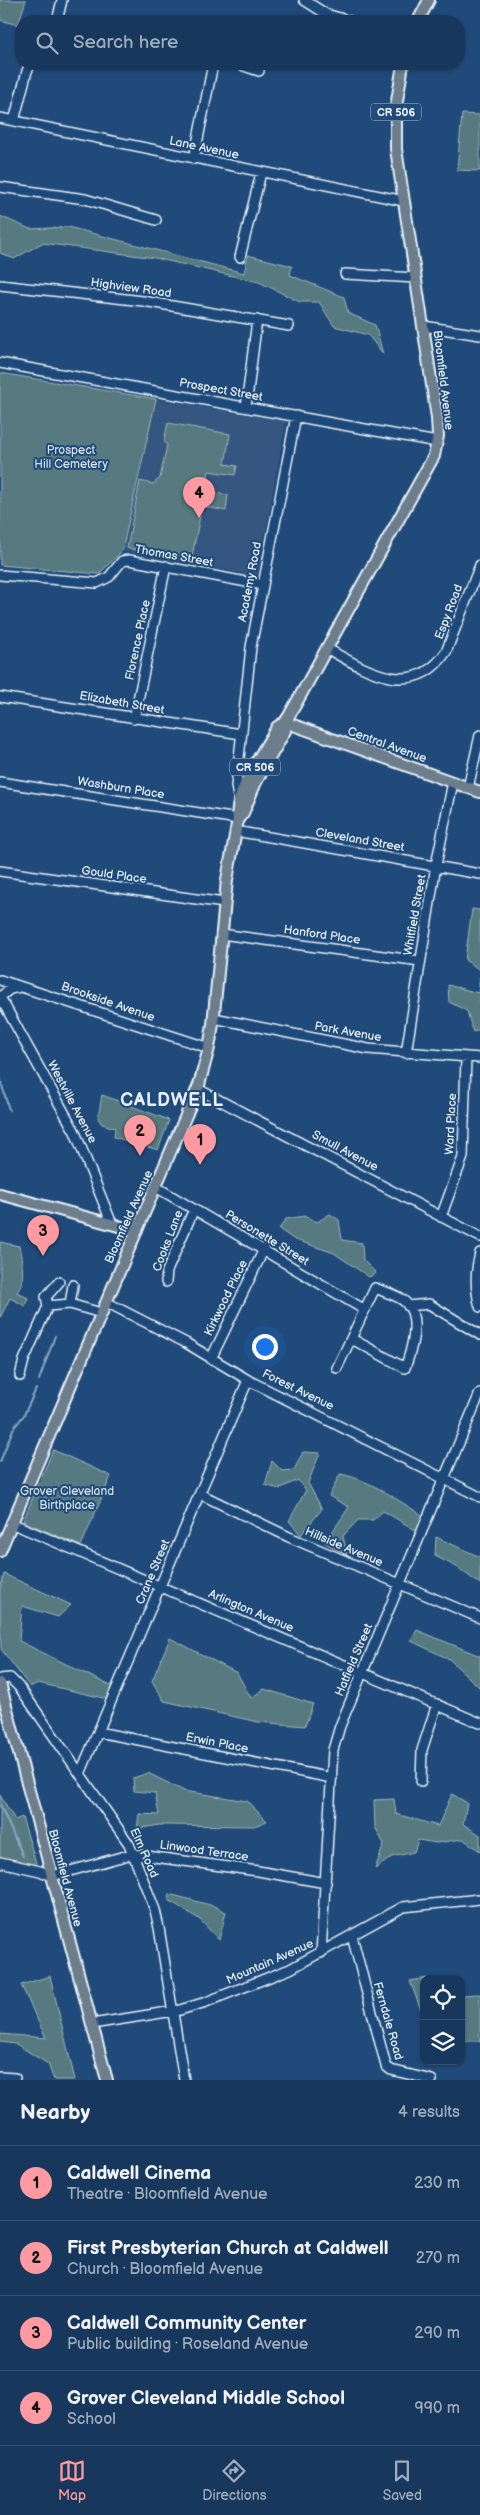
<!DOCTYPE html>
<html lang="en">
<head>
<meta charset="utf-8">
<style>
	:root { --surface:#17385c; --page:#203f62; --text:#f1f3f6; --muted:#9eacbb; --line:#365272; --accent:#ff9aa2 }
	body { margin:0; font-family:"Balsamiq Sans",sans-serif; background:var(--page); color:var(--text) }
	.controls { position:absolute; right:15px; bottom:15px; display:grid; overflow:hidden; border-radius:10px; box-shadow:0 1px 4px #0004 }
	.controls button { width:45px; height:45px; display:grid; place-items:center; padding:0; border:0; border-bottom:1px solid var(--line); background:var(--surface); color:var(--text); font:25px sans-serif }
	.you { position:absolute; left:264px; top:1346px; width:18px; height:18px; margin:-12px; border:4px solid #fff; border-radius:50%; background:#1a73e8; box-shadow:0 0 0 8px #1a73e833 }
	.badge { display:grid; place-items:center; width:32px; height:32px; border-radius:50%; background:var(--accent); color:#111; font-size:16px; font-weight:700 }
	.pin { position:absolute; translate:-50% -41px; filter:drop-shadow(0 1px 2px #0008) }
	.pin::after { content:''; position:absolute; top:26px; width:18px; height:15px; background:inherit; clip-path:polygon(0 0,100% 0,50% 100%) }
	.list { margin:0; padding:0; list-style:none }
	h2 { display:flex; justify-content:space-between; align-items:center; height:65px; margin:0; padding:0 20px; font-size:21px }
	h2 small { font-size:16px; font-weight:400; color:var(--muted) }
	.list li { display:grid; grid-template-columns:32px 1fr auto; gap:15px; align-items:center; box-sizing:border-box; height:75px; padding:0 20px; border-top:1px solid var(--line) }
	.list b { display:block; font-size:19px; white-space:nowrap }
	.list p { margin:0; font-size:16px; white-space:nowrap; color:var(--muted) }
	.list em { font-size:16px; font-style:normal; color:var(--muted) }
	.icon { flex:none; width:28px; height:28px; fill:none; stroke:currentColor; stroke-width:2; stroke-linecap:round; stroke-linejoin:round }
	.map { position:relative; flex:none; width:480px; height:2080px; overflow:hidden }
	.search { position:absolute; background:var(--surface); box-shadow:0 1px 4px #0004; left:15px; right:15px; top:15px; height:55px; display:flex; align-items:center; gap:12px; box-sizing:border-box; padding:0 18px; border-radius:20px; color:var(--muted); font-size:19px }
	.sheet { height:365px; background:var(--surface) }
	nav { display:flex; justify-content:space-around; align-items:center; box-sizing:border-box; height:70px; border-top:1px solid var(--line); background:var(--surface); font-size:14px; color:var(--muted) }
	nav a { display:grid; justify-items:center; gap:2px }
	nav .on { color:var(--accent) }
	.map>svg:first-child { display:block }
	.built { fill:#365780 }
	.green { fill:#577a7f; stroke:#a0b6bc }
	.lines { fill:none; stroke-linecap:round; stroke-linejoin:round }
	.stream { stroke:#87a8c6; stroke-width:2 }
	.minor-casing { stroke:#e8f1f8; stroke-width:12 }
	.major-casing { stroke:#e8f1f8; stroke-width:14 }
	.minor { stroke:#1f4a7a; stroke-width:9 }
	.major { stroke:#6c7d8c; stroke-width:10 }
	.labels { text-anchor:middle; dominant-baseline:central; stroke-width:4; stroke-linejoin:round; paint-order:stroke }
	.shield { fill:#1f4a7a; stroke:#acbfd2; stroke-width:1 }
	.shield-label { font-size:11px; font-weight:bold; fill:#e8f1f8 }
	.street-label { font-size:12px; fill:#e8f1f8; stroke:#1f4a7a }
	.park-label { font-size:12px; fill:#d2dfe6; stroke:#1f4a7a }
	.district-label { font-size:18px; font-weight:bold; letter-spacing:1px; fill:#e8f1f8; stroke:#1f4a7a }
</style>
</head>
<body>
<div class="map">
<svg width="480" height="2080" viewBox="0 0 480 2080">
	<rect width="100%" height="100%" fill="#1f4a7a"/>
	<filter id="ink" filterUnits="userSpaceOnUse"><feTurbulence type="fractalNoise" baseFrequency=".02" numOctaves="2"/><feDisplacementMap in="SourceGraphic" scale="10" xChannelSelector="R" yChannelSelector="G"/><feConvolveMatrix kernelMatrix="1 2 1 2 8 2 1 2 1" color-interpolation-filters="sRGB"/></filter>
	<g filter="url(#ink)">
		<path class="built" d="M156 399 286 421 258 574 255 576 122 551Z"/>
		<path class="green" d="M0 0H26L18 25 0 20Z
			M462 114 480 115V171L457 170Z
			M0 216 30 229 68 227 244 273 248 255 292 266 290 275 344 297 348 313 375 325 383 354 368 335 334 326 319 302H300L259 282 155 258 42 243 14 259 0 253Z
			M0 373 156 399 122 551 99 574 0 565Z
			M168 423 230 434 225 464 237 466 235 475 209 471 191 561 127 548 140 481 153 484 160 478 167 445 164 441Z
			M208 492 228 495 226 511 206 507Z
			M472 909 480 910V970L465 960Z
			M480 976V1029L473 1032 467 1011 449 1002 448 985 478 993Z
			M102 1095 169 1120 158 1150 114 1137 115 1128 102 1124 98 1118Z
			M330 1214 339 1220 342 1240 362 1243 363 1260 376 1273 369 1277 334 1253 293 1239 279 1229 286 1219 304 1216 317 1222Z
			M0 1242 19 1246C22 1260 26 1281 17 1292L28 1298 25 1306 10 1298 0 1318Z
			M53 1450 111 1476 81 1546 23 1521Z
			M303 1452 320 1453 308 1483 322 1509 301 1535 289 1521 306 1490 298 1480 279 1489 265 1485 272 1461 282 1471 294 1470Z
			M340 1474C373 1480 397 1501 426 1517L419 1532 383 1511 373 1520H358L343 1536 347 1555 325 1543 349 1507 329 1496Z
			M436 1537 480 1557V1584L455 1566 435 1556Z
			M4 1574 71 1605 58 1617 22 1606 19 1641 117 1689 112 1700 38 1683 30 1687 1 1649 0 1590Z
			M417 1630 480 1656V1688L449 1659 411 1641Z
			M170 1638 237 1673 251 1698 264 1689 313 1704 305 1726 258 1722 164 1701 152 1681Z
			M148 1773 184 1791 247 1801 267 1821 254 1826 159 1825 137 1829 139 1814 159 1815 155 1793 134 1791 133 1778Z
			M452 1794 467 1803 463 1824 480 1835V1851L463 1839 437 1843 418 1840 414 1852 392 1857 375 1869 384 1844 375 1827 374 1800 394 1799 396 1814 438 1826Z
			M0 1795 15 1820 22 1817 37 1866 0 1857Z
			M169 1894 214 1906 226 1912 219 1940 199 1919 170 1901Z
			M50 1976 75 2080H54L48 2064 16 2044 0 2042V2034L46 2038 21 1985Z
			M427 1978 428 1979H424V2018L410 1981Z
			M480 1994V2041H461V1995Z"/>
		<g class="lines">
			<path class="stream" d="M0 1078 9 1110
				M39 1380 55 1336
				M0 1462 13 1429 24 1415 36 1389
				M0 1805 23 1856"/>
			<defs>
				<path id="minor" d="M304 0 326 14 350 21
					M57 21 62 0
					M238 64 259 71
					M0 118 404 201
					M14 121 27 71 31 64
					M194 159 213 64
					M0 187 85 199 156 220
					M240 257 261 173
					M345 274 416 278
					M0 285 143 301 289 326
					M423 326 480 335
					M0 363 437 442
					M246 407 257 320
					M0 575 97 583 109 577 122 561 129 560 263 585
					M326 648C365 670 413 701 446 652L480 565
					M0 697 241 734
					M134 719 166 566
					M0 782 238 819
					M468 788 480 735
					M239 802 236 786 251 647 296 416
					M235 831 480 874
					M0 871 224 903
					M221 934 420 961
					M0 980 209 1048
					M0 997 75 1132 112 1224
					M0 997 10 989 20 987
					M214 1018 368 1049 480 1058
					M406 1053 436 865 453 782
					M198 1089 480 1237
					M156 1187 365 1310
					M441 1217 463 1157 466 1058
					M480 1253C475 1271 475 1289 480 1307
					M166 1282 167 1271 194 1209
					M106 1302 186 1343 248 1380 480 1497
					M70 1304 73 1285
					M48 1306 70 1304 101 1313
					M48 1306 46 1297 59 1282
					M408 1306 429 1304 480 1335
					M211 1359 264 1249
					M337 1368 375 1288C384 1292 401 1296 407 1304 421 1318 411 1352 405 1368L352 1339
					M20 1376 24 1360 48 1306
					M200 1494 289 1537 480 1618
					M11 1523 480 1723
					M0 1679 10 1678 20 1688 129 1844 155 1910 159 1928 184 2080
					M98 1732 332 1778
					M80 1774 248 1380
					M421 1781 422 1750 437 1704
					M0 1862 40 1871 52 1876 132 1854 258 1871 326 1883
					M352 1936 386 2066 391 2070 432 2080
					M321 1953 333 1750 340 1726 480 1393
					M92 2024 180 2010 206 2002 290 1969 403 1907 480 1899
					M0 2077 15 2078"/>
				<path id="major" d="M418 21 429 0
					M285 722 480 792
					M238 819 243 813 256 782 285 731V722
					M0 1194 137 1231
					M0 1551 199 1085 209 1048 213 1024 227 880 238 819C233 794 265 749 277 727L285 722 289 716 434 456 438 436 437 418 396 149V107L403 64
					M0 1683 107 2080"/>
			</defs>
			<use href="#minor" class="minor-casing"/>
			<use href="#major" class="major-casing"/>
			<use href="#minor" class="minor"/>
			<use href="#major" class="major"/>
		</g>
	</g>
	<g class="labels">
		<g class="shield">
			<rect x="371" y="103.5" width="50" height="17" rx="4"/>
			<rect x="230" y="758.5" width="50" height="17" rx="4"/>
		</g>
		<g class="shield-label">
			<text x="396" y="112">CR 506</text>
			<text x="255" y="767">CR 506</text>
		</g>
		<g class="street-label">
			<text transform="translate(204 148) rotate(12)">Lane Avenue</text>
			<text transform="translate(131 288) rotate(8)">Highview Road</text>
			<text transform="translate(443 380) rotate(83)">Bloomfield Avenue</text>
			<text transform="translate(221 390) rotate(10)">Prospect Street</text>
			<text transform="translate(174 556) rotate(10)">Thomas Street</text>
			<text transform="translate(250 582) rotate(-79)">Academy Road</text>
			<text transform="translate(449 612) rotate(-69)">Espy Road</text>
			<text transform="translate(138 640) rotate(-78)">Florence Place</text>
			<text transform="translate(122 703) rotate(10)">Elizabeth Street</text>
			<text transform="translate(387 745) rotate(20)">Central Avenue</text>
			<text transform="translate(121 788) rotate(9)">Washburn Place</text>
			<text transform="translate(360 840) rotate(10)">Cleveland Street</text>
			<text transform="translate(114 875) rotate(8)">Gould Place</text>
			<text transform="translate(415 915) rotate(-80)">Whitfield Street</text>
			<text transform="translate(322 935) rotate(8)">Hanford Place</text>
			<text transform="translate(108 1002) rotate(19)">Brookside Avenue</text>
			<text transform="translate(348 1032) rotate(10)">Park Avenue</text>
			<text transform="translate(72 1102) rotate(62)">Westville Avenue</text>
			<text transform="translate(451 1124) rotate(-87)">Ward Place</text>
			<text transform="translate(345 1151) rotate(28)">Smull Avenue</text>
			<text transform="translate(129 1217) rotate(-66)">Bloomfield Avenue</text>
			<text transform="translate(267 1238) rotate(31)">Personette Street</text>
			<text transform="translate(168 1241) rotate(-69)">Cooks Lane</text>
			<text transform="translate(226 1298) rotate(-64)">Kirkwood Place</text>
			<text transform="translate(298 1390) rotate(26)">Forest Avenue</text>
			<text transform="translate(344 1547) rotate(23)">Hillside Avenue</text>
			<text transform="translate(153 1572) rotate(-67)">Crane Street</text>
			<text transform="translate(251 1611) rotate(23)">Arlington Avenue</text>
			<text transform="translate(354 1660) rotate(-67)">Hatfield Street</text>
			<text transform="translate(217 1743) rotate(11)">Erwin Place</text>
			<text transform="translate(204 1851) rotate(8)">Linwood Terrace</text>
			<text transform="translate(144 1853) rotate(66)">Elm Road</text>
			<text transform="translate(65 1878) rotate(75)">Bloomfield Avenue</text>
			<text transform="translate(270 1962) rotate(-24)">Mountain Avenue</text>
			<text transform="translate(388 2021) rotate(74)">Ferndale Road</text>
		</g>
		<g class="park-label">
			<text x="71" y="450">Prospect<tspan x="71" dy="14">Hill Cemetery</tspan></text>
			<text x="67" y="1491">Grover Cleveland<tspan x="67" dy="14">Birthplace</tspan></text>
		</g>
		<g class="district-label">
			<text x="172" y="1100">CALDWELL</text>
		</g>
	</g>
</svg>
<div class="controls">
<button><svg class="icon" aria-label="locate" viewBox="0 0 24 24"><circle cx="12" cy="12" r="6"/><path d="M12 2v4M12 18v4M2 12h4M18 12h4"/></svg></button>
<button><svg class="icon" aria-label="layers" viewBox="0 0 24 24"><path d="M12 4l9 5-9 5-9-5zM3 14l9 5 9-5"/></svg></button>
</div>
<div class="you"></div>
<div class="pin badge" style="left:200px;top:1165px">1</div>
<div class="pin badge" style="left:140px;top:1156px">2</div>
<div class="pin badge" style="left:43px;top:1256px">3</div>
<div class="pin badge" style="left:199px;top:518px">4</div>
<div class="search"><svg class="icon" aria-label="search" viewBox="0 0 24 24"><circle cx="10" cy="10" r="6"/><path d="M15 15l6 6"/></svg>Search here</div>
</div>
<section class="sheet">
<h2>Nearby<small>4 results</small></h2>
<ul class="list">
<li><span class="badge">1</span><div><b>Caldwell Cinema</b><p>Theatre · Bloomfield Avenue</p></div><em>230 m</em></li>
<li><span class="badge">2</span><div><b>First Presbyterian Church at Caldwell</b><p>Church · Bloomfield Avenue</p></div><em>270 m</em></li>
<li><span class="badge">3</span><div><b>Caldwell Community Center</b><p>Public building · Roseland Avenue</p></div><em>290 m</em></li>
<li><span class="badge">4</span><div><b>Grover Cleveland Middle School</b><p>School</p></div><em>990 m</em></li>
</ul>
</section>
<nav>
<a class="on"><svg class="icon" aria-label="map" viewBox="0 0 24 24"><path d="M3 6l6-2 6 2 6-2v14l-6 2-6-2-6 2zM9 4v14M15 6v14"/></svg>Map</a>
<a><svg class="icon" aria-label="directions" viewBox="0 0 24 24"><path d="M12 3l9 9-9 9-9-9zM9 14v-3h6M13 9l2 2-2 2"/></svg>Directions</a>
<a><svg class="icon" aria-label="saved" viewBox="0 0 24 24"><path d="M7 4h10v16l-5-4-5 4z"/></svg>Saved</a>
</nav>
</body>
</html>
